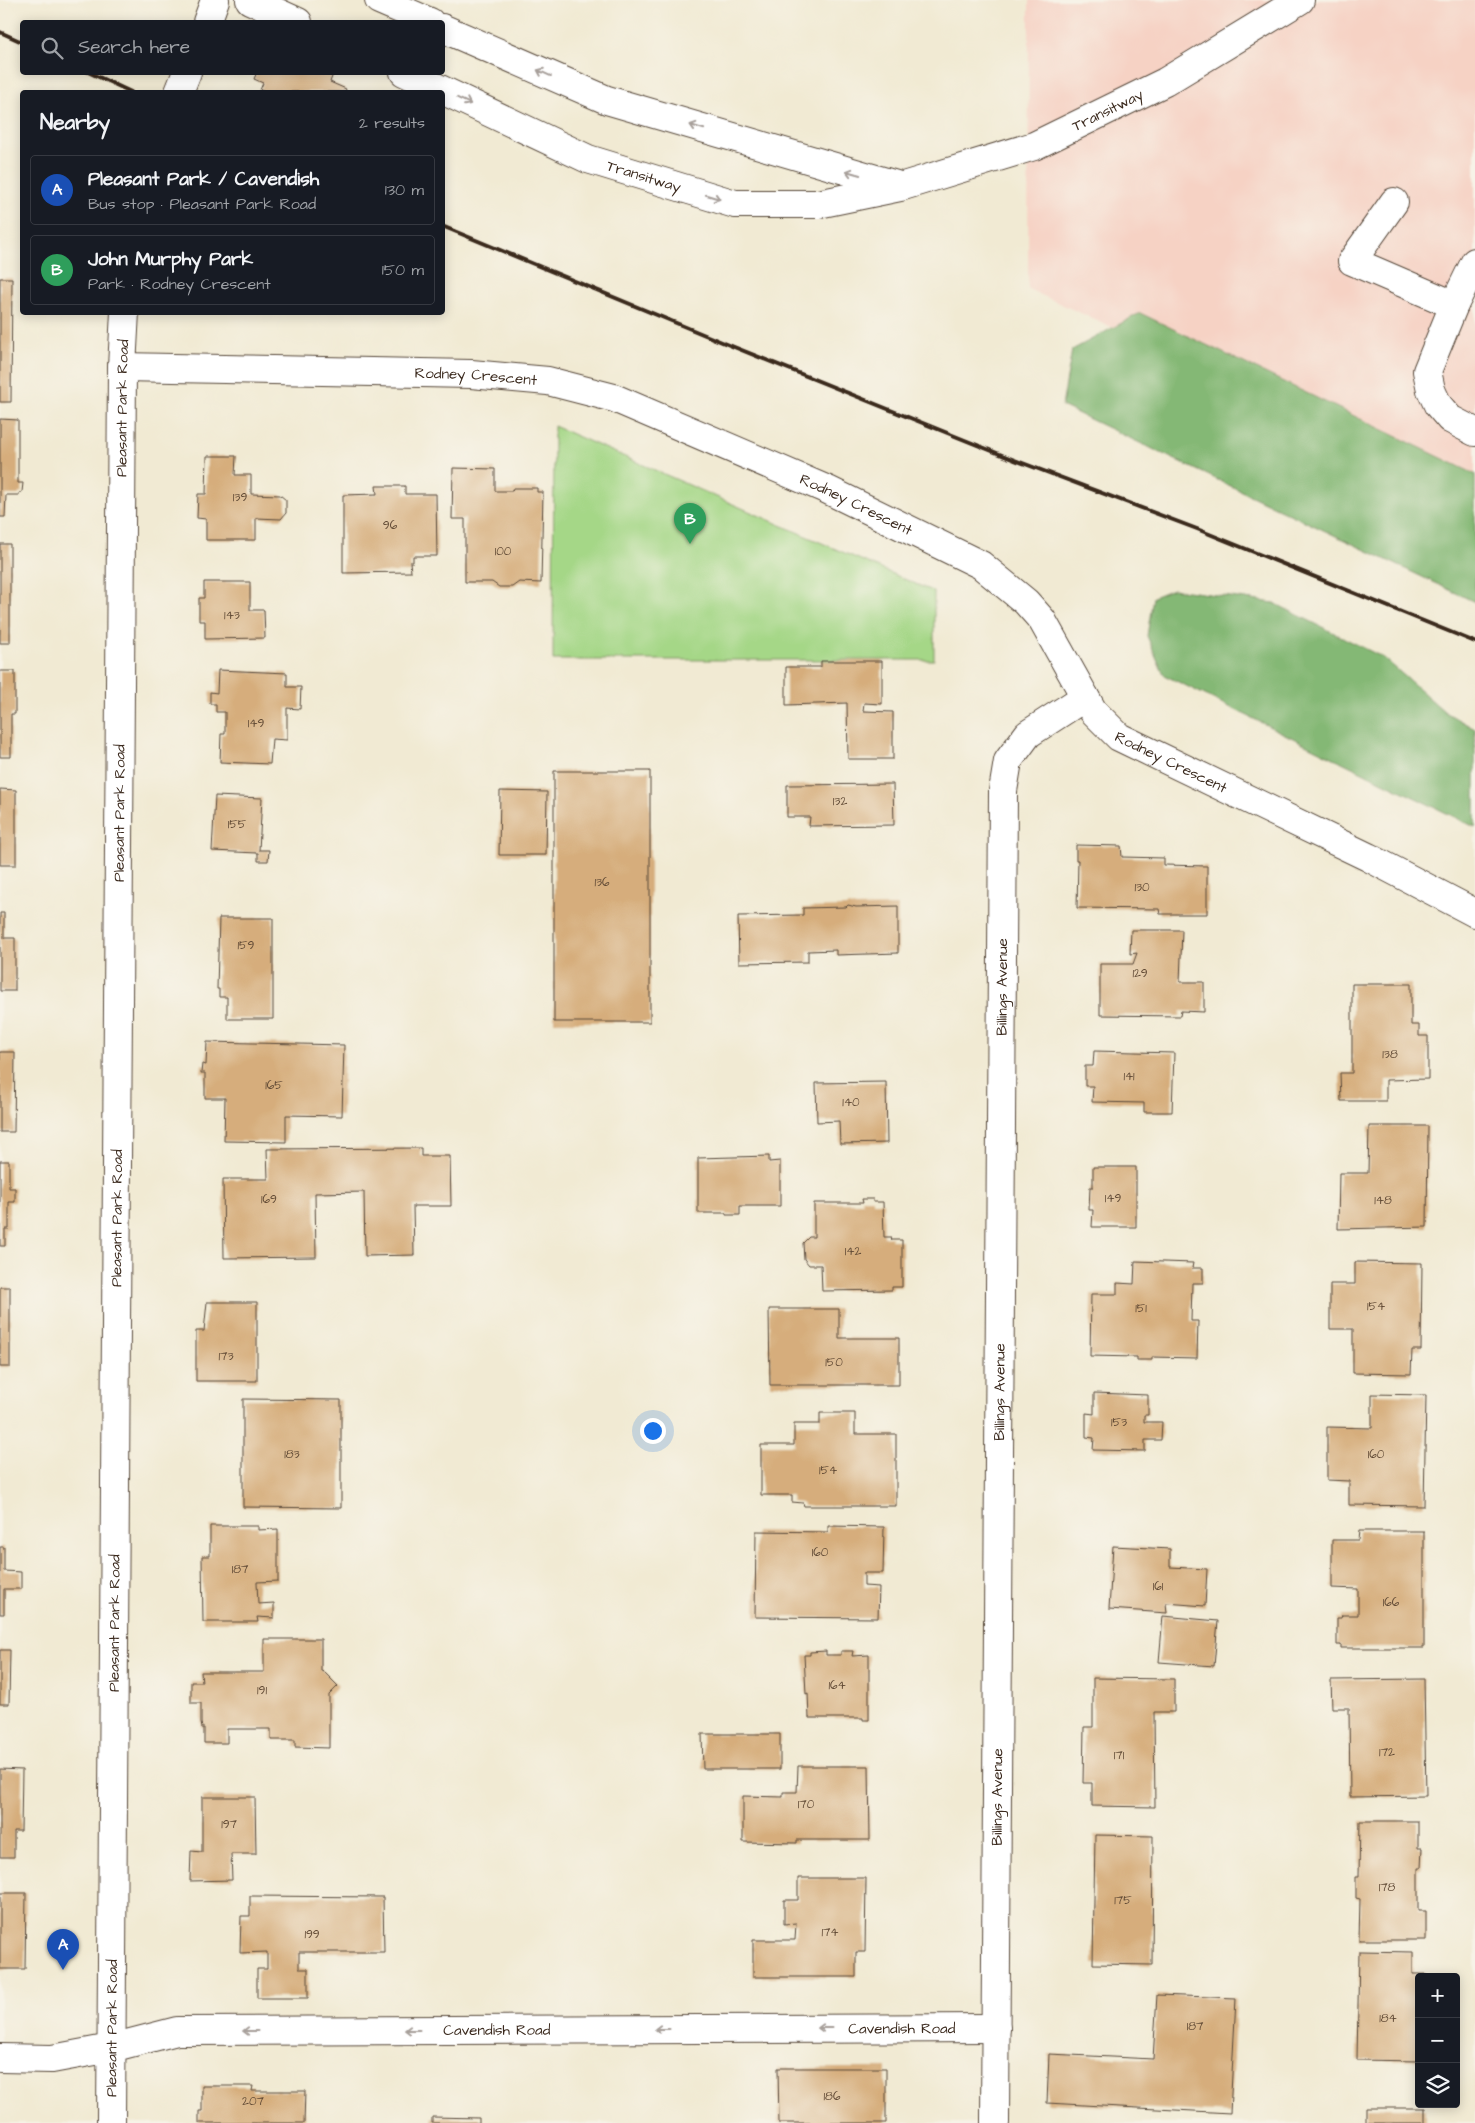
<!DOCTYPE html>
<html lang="en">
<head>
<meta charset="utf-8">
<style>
	:root { --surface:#171b24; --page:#242831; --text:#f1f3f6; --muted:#9ea1a6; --line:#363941; --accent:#8c9099 }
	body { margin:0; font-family:"Architects Daughter",sans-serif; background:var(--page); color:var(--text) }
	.controls { position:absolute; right:15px; bottom:15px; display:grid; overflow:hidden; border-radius:5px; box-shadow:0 2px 12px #0003 }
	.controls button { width:45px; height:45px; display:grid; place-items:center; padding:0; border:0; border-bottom:1px solid var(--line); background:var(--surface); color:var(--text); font:25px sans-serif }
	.you { position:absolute; left:652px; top:1430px; width:18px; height:18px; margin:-12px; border:4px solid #fff; border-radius:50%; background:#1a73e8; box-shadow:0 0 0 8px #1a73e833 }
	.badge { display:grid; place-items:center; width:32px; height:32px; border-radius:50%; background:var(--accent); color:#fff; font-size:16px; font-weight:700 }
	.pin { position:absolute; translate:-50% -41px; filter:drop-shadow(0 1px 2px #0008) }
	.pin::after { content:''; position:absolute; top:26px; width:18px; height:15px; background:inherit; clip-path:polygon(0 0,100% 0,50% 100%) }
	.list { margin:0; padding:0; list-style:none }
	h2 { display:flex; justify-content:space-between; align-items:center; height:65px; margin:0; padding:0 20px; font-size:21px }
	h2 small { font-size:16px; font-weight:400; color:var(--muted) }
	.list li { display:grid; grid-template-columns:32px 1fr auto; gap:15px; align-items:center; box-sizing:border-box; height:70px; margin:0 10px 10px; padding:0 10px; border:1px solid var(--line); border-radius:5px }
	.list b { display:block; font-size:19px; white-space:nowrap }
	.list p { margin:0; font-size:16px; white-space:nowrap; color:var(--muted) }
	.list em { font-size:16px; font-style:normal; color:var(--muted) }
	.icon { flex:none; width:28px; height:28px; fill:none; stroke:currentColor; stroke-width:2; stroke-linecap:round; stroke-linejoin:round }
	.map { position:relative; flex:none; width:1475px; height:2123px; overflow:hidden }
	.search { position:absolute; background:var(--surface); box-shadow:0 2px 12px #0003; left:20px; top:20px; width:425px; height:55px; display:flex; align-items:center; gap:12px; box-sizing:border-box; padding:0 18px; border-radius:5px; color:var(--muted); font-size:19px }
	.panel { position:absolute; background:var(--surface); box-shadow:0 2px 12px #0003; left:20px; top:90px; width:425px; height:225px; border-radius:5px }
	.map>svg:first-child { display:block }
	.built { fill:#f6d2c4 }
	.green { fill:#a5d787; stroke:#708052 }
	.forest { fill:#84b874; stroke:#607149 }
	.building { fill:#d6ad7c }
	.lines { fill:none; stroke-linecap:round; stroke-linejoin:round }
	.minor-casing { stroke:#564739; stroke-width:30 }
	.minor { stroke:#fff; stroke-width:28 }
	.rail { stroke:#3b2a1e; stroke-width:4 }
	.oneway { stroke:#a79f9a }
	.labels { text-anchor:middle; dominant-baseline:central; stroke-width:4.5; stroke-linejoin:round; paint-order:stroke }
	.number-label { font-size:12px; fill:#624b36 }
	.street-label { font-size:15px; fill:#3b2a1e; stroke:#f7f3e8 }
</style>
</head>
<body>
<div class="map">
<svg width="1475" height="2123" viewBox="0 0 1475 2123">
	<rect width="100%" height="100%" fill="#f7f3e8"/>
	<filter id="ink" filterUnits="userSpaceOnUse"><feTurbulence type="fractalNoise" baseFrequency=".02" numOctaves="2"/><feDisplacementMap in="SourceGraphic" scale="10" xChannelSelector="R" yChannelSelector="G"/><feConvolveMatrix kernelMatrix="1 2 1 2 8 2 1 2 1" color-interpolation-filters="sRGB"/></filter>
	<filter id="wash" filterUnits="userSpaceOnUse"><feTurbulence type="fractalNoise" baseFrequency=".0096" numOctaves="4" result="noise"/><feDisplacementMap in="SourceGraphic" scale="20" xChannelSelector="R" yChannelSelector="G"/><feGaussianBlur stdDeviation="1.12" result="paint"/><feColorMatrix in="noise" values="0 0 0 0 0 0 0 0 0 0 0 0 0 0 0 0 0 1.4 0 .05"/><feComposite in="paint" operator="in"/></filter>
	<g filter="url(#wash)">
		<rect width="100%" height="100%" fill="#f1ead3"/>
		<path class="built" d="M1029 0H1475V493L1028 289Z"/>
		<path class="green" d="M554 426 934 592V660H553Z"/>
		<path class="forest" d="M1140 313 1475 474V602L1062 406 1072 350Z
			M1173 589 1274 603 1384 658 1445 712 1475 729V827L1164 675 1147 636 1153 597Z"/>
		<g id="blocks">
			<path class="building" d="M257 72H330L333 74 330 82 346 89 345 92H266L260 90 263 83 254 79Z
				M0 278H12L11 402H0Z
				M0 419 18 420V483H23L22 492 19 493V495H6L5 517H0Z
				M207 456H236L235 475H251V494L280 495 286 500V513L281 519 256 518V540H206V519L197 518 198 494H206Z
				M453 468 495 469V491H512L513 488H537V492H543L541 583 519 582 512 587H499L492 582H465V519H452Z
				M376 486H405V494H436L437 556H413V562H410L411 572 343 573V495L377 494Z
				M0 544H10V643H0Z
				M204 582H250V610H264L265 638 205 639V621H199V598H204Z
				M821 661H882V704L864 703 863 711 893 712V759H848L847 703 786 705V667H821Z
				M218 670 287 673V687H301L300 709 287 708V740L272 739 270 764 220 762 221 734H225V712H216V704H210V692L217 693Z
				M0 671H15V714H11V757H0Z
				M554 771H650V1022H554Z
				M893 784 894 825 809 826 810 817H787V785Z
				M0 789 16 790V865H0Z
				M500 791 547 792 546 855H499Z
				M215 796 262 798 259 850H269L268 861H258V853L212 851Z
				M1076 845 1121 846 1122 857 1164 858V865L1207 866V914H1160L1159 909 1077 908 1078 860H1076Z
				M848 905 856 907 898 906V953L836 955V950L808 951V962L739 963 738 916 803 915V908L846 907Z
				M0 913H4V938H15V991H0Z
				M219 918H273V1019H227V997H219V989H217Z
				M1131 930H1182L1180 982H1204V1012L1181 1011 1180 1016 1100 1015V964H1133L1137 953 1130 954Z
				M1352 984H1411V1025H1419V1036H1428V1079L1386 1080V1101H1341L1340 1073H1352Z
				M207 1042 344 1045 342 1116 286 1115V1142L224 1141 225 1098H205V1073H201L202 1064 206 1065Z
				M1094 1051 1174 1053 1172 1112H1144V1103L1092 1102 1093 1086H1085V1066H1093Z
				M0 1052H15L14 1132H0Z
				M886 1082 887 1143 840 1144 839 1121 817 1122 816 1083Z
				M1369 1126H1428L1427 1227 1338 1229 1339 1173H1368Z
				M421 1148V1156H450L451 1206H413L414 1255 365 1256 364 1192 315 1193 316 1257 224 1258 223 1179H268L267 1149Z
				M769 1156V1162L780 1161V1206H740V1215H726V1213H698V1158Z
				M0 1161H9V1188H15V1202H9V1229H5V1246H0Z
				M1093 1167H1136V1227H1092L1093 1210H1089L1090 1187H1093Z
				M862 1199H873V1202H883L884 1237H892L891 1240H902V1287H892V1290L822 1291 821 1265H809L804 1259 803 1243 809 1237H814V1203H863Z
				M1135 1261 1193 1263 1192 1268H1203V1283H1192L1191 1321H1198L1197 1358 1152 1357V1360H1137V1357L1090 1356 1091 1294H1117V1283L1134 1284Z
				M1355 1262 1422 1263 1421 1350H1412L1411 1374 1353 1373V1329H1330V1284H1355Z
				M0 1287H10V1367H0Z
				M207 1302H257V1381H196V1331H204Z
				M769 1309H839V1338H899V1385H770Z
				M1094 1393 1148 1395V1415H1144V1422H1162L1161 1440H1145V1451L1093 1450 1094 1438 1086 1437V1413L1094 1414Z
				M1372 1394 1426 1395 1424 1506 1349 1505V1481L1327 1480V1427L1372 1428Z
				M243 1399 341 1400V1508L243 1507Z
				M820 1413H855V1434H896V1506H804L803 1503 792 1502V1495H761V1445H794V1424H820Z
				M210 1526H258V1530L278 1529V1581L257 1582 258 1604 274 1603V1618L257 1617 258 1622H203L202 1556H210Z
				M828 1526 884 1527 883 1573H864V1586L879 1587 878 1618 755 1617 756 1531 828 1532Z
				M1359 1531H1424V1648H1341V1645H1337V1618H1341L1342 1615H1358V1589L1332 1588V1540H1358Z
				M1113 1546 1170 1549V1567L1207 1569 1205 1606 1166 1603 1167 1613 1109 1609Z
				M0 1547H4V1571L21 1572V1589H4V1614H0Z
				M1163 1616 1218 1621 1214 1666 1159 1662Z
				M264 1639H321V1671L324 1672 338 1686 329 1695V1748L295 1747V1740H271V1729H227V1743H204V1728H202L201 1723V1703H191V1682H202L201 1672H264Z
				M0 1650H10L9 1704H0Z
				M826 1651V1655H841V1651H853L852 1656 869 1655V1720H863V1718H809L808 1693 806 1694 804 1655H810V1652Z
				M1093 1678 1174 1679V1712H1154L1155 1807 1092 1806V1783H1083L1084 1727H1093Z
				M1424 1679 1426 1796 1350 1797 1349 1708H1332L1331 1680Z
				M702 1734H780V1769H703Z
				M798 1766H869L870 1840H797V1843L743 1842V1796L783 1797V1792H797Z
				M0 1769 22 1770 21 1831H14V1857H0Z
				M202 1797H255L256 1854H231L232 1880 190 1881 191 1851 202 1852Z
				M1360 1821H1418V1848H1422L1421 1868H1418V1911H1426V1940H1359L1360 1899 1356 1898V1876H1359Z
				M1095 1835 1153 1836 1152 1965 1093 1964Z
				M798 1878H866L865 1952H856V1977H753V1940H795L796 1923 784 1924V1900H798Z
				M0 1893H26L25 1969H0Z
				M250 1896 383 1897 384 1952H299V1969H308V1998H257V1969H267V1952L240 1953 241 1916H250Z
				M1359 1951 1413 1952V1974H1426V1977H1419V2061L1357 2060Z
				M1157 1995 1236 1998 1230 2113 1047 2103 1049 2054 1153 2059Z
				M778 2068H886V2123H779Z
				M202 2086H253L252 2091H305L304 2123H199V2111H202Z
				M1366 2108H1425V2123H1366Z
				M432 2117 479 2118V2123H432Z"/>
		</g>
	</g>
	<g filter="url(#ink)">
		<use href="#blocks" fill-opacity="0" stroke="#564739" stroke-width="1"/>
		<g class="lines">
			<defs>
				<g id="minor">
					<path d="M250 0 298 22"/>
					<path d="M379 0 430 22"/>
					<path d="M207 22 215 0"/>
					<path d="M442 28 607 100 896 185"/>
					<path id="s1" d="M404 72 588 159 735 204H818L900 187 1034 146 1165 82 1300 0"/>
					<path d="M179 92 187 72"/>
					<path d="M1394 202 1352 261 1454 305"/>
					<path d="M1475 262 1454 305 1427 371 1431 390 1438 405 1450 419 1475 432"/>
					<path id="s2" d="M122 367 471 374 548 381 614 398 828 490 981 565 1026 602 1042 620 1093 711 1119 737 1368 857 1475 913"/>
					<path id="s3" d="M0 2058 52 2059 111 2048 177 2031 996 2028"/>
					<path id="s4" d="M111 2123 122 367 125 312"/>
					<path id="s5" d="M995 2123 1003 791 1008 761 1028 734 1085 697"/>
				</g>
			</defs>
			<use href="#minor" class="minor-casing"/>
			<use href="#minor" class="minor"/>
			<path class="rail" d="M0 32 22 42
				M88 72 131 92
				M442 226 734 347 1012 459 1197 529 1475 642"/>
		</g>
		<defs><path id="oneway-shaft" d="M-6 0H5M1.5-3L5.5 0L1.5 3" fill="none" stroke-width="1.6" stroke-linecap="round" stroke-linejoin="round" transform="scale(1.25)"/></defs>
		<g class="oneway">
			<use href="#oneway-shaft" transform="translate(544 73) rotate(-156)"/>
			<use href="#oneway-shaft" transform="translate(464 101) rotate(25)"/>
			<use href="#oneway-shaft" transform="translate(697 127) rotate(-163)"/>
			<use href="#oneway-shaft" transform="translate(853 173) rotate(-164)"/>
			<use href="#oneway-shaft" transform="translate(713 197) rotate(17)"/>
			<use href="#oneway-shaft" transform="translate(825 2028) rotate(180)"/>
			<use href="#oneway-shaft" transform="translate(662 2029) rotate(180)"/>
			<use href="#oneway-shaft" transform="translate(412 2030) rotate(180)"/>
			<use href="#oneway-shaft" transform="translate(250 2031) rotate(180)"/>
		</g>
	</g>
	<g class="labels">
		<g class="number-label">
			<text x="240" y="497">139</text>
			<text x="390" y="525">96</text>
			<text x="503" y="551">100</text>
			<text x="232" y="615">143</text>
			<text x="256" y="723">149</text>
			<text x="840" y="801">132</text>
			<text x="237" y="824">155</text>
			<text x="602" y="882">136</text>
			<text x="1142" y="887">130</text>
			<text x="246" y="945">159</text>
			<text x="1140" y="973">129</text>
			<text x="1390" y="1054">138</text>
			<text x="1129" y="1076">141</text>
			<text x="274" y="1085">165</text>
			<text x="851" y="1102">140</text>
			<text x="1113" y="1198">149</text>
			<text x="269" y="1199">169</text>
			<text x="1383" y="1200">148</text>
			<text x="853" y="1251">142</text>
			<text x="1376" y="1306">154</text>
			<text x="1141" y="1308">151</text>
			<text x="226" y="1356">173</text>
			<text x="834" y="1362">150</text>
			<text x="1119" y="1422">153</text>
			<text x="292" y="1454">183</text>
			<text x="1376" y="1454">160</text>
			<text x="828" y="1470">154</text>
			<text x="820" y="1552">160</text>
			<text x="240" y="1569">187</text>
			<text x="1158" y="1586">161</text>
			<text x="1391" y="1602">166</text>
			<text x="837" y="1685">164</text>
			<text x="262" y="1690">191</text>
			<text x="1387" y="1752">172</text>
			<text x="1119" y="1755">171</text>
			<text x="806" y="1804">170</text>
			<text x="229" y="1824">197</text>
			<text x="1387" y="1887">178</text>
			<text x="1123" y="1900">175</text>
			<text x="830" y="1932">174</text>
			<text x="312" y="1934">199</text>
			<text x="1388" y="2018">184</text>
			<text x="1195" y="2026">187</text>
			<text x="832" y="2096">186</text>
			<text x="253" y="2101">207</text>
		</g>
		<g class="street-label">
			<text stroke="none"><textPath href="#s1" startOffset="746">Transitway</textPath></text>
			<text stroke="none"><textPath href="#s1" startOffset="262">Transitway</textPath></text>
			<text stroke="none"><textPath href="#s2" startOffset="354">Rodney Crescent</textPath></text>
			<text stroke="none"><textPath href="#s4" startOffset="1715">Pleasant Park Road</textPath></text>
			<text stroke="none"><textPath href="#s2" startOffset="759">Rodney Crescent</textPath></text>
			<text stroke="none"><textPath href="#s2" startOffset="1179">Rodney Crescent</textPath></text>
			<text stroke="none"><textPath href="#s4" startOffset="1310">Pleasant Park Road</textPath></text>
			<text stroke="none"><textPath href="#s5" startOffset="1136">Billings Avenue</textPath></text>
			<text stroke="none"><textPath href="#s4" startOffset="905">Pleasant Park Road</textPath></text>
			<text stroke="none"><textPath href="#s5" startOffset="731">Billings Avenue</textPath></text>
			<text stroke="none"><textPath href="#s4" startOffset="500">Pleasant Park Road</textPath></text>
			<text stroke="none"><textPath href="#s5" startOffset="326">Billings Avenue</textPath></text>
			<text stroke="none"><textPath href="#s4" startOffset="95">Pleasant Park Road</textPath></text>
			<text stroke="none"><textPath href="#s3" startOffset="905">Cavendish Road</textPath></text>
			<text stroke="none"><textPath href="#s3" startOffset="500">Cavendish Road</textPath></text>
		</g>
	</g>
</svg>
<div class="controls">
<button>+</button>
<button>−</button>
<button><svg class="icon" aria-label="layers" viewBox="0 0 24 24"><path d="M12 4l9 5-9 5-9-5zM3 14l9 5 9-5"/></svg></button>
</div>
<div class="you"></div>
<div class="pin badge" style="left:63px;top:1970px;background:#1a4fb4">A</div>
<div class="pin badge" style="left:690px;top:544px;background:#2e9e5b">B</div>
<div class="search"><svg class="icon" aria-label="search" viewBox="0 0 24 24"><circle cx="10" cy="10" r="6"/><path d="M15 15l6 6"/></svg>Search here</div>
<section class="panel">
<h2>Nearby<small>2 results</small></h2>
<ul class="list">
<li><span class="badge" style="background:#1a4fb4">A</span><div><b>Pleasant Park / Cavendish</b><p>Bus stop · Pleasant Park Road</p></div><em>130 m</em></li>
<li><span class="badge" style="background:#2e9e5b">B</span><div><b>John Murphy Park</b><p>Park · Rodney Crescent</p></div><em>150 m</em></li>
</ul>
</section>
</div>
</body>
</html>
